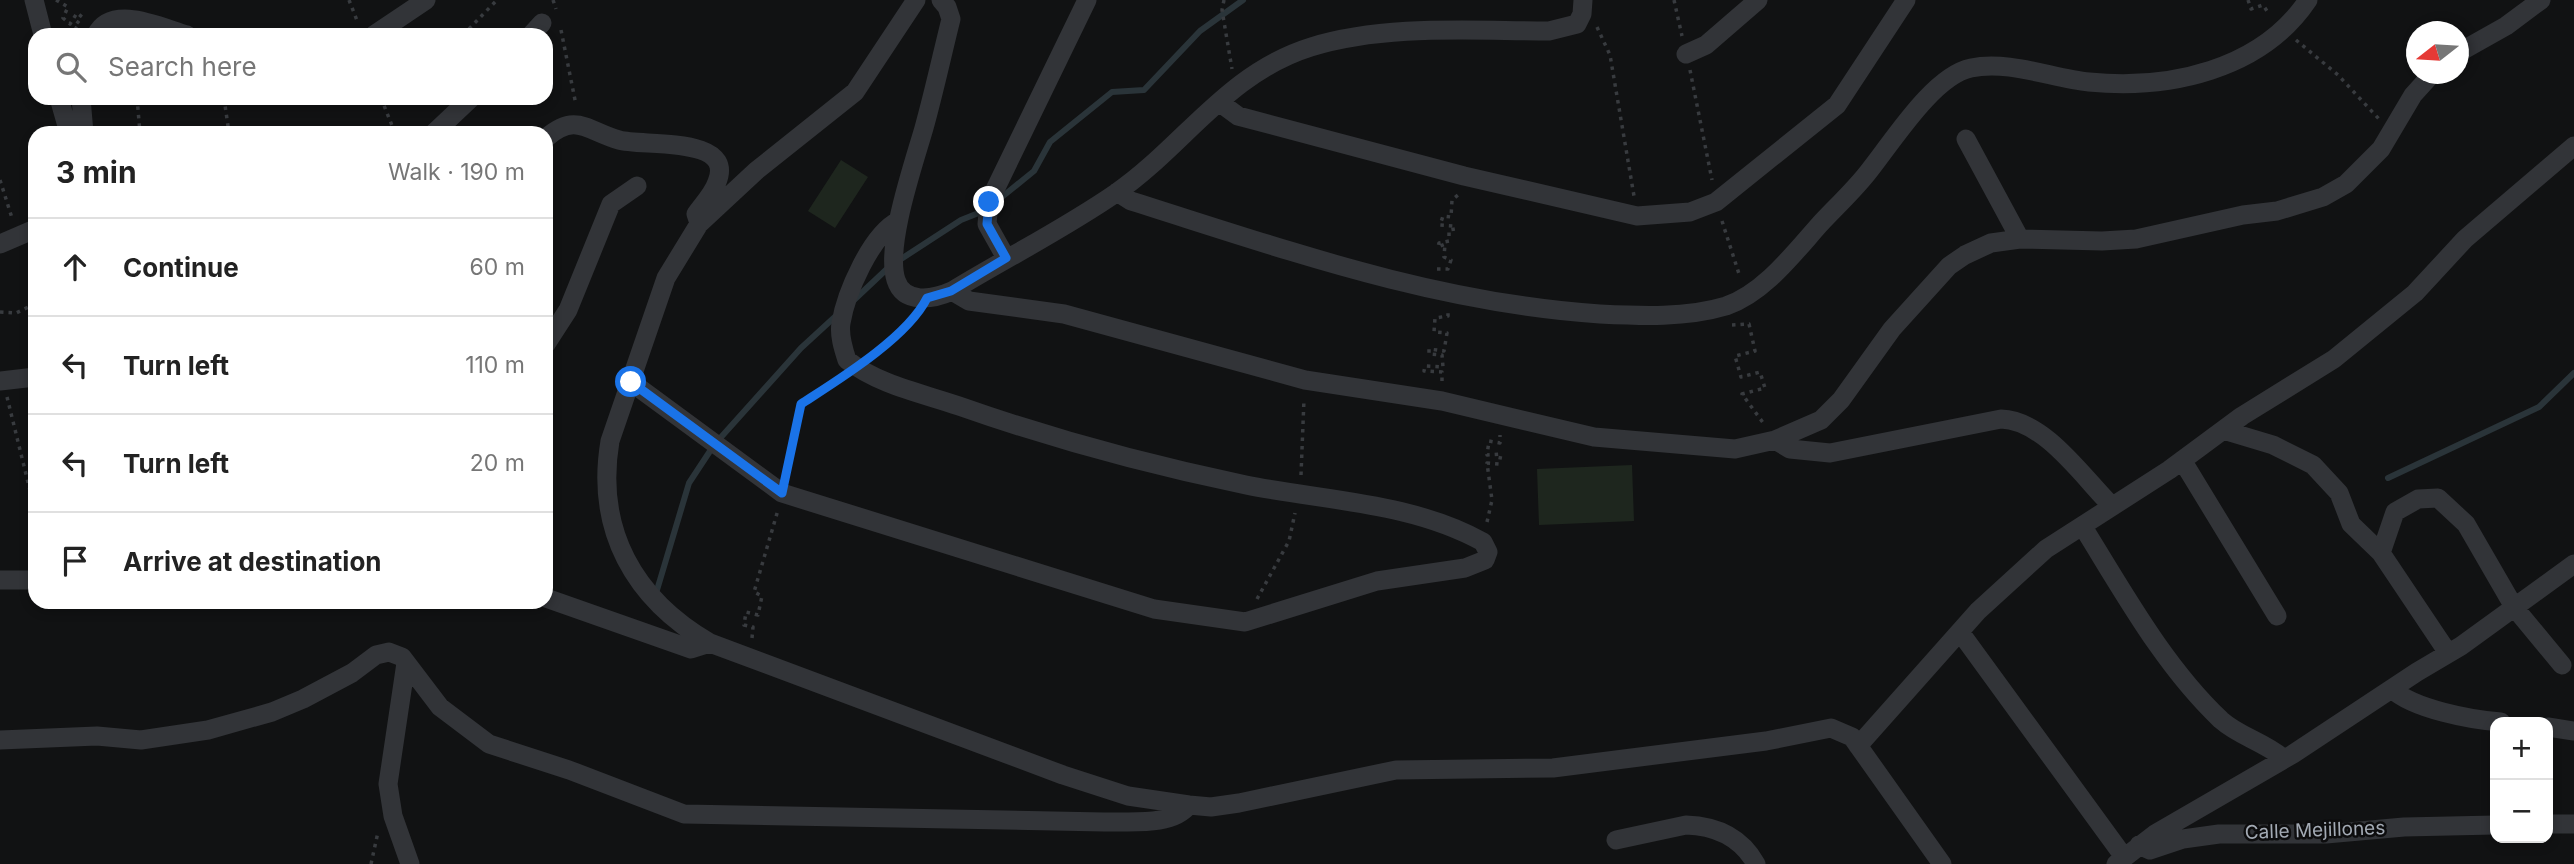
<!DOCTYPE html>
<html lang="en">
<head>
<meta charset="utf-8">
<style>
	:root { --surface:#fff; --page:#f2f2f2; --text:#222; --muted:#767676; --line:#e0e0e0 }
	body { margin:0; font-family:Inter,sans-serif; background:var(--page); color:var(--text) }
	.controls { position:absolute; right:21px; bottom:21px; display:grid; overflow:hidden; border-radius:14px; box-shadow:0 4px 10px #0003 }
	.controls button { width:63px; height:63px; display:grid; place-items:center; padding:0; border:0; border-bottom:2px solid var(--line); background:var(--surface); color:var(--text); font:35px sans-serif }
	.compass { position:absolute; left:2406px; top:21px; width:63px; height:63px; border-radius:50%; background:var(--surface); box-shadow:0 4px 10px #0003; rotate:253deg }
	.stop { position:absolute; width:21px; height:21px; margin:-16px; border:5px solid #1a73e8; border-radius:50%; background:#fff }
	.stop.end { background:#1a73e8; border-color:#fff; box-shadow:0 2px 7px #0008 }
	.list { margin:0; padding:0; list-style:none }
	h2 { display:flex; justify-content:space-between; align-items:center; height:91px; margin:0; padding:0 28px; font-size:30px }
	h2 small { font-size:23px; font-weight:400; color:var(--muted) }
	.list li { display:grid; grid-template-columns:46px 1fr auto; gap:21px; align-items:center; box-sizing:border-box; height:98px; padding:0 28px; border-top:2px solid var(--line) }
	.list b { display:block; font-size:26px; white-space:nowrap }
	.list em { font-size:23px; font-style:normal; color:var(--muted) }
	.icon { flex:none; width:38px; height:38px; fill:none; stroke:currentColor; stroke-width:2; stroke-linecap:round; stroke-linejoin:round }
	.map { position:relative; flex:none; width:2574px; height:864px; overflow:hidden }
	.search { position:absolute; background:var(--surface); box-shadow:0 4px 10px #0003; left:28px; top:28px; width:525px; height:77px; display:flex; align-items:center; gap:18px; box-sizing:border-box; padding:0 24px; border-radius:21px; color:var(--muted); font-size:26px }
	.panel { position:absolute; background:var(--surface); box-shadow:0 4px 10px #0003; left:28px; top:126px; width:525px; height:483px; border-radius:21px }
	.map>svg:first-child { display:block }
	.green { fill:#1e261e }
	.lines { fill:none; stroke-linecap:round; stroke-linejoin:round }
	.stream { stroke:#2a3439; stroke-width:6 }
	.path { stroke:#383b3f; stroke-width:3.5; stroke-dasharray:3.5 5; stroke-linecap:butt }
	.minor { stroke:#323438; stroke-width:19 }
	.route { stroke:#1a73e8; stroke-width:9 }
	.labels { text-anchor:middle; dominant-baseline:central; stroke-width:5; stroke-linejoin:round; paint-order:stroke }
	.street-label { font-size:19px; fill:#a3aab4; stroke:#0d0d0e }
</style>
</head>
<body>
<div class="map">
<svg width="2574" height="864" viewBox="0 0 2574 864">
	<rect width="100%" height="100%" fill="#111213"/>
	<path class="green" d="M841 160 868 177 835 228 808 211Z
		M1632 465 1634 521 1539 525 1537 469Z"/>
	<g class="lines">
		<path class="stream" d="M997 201 1034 171 1050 142 1112 92 1144 90 1200 31 1243 0
			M898 261 961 220 986 210
			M854 300 889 267
			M2388 478 2539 407 2574 373
			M657 590 689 483 714 445 801 348 838 314"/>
		<path class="path" d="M56 0 68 7 63 18 70 24 77 13 82 17 74 27 77 29
			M349 0 358 23
			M553 0 556 9
			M1224 0 1222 10 1232 69
			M1674 0 1682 36
			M2248 0 2251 9 2263 5 2269 14
			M1597 27 1610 55 1634 196
			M561 30 576 105
			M463 35 497 0
			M2296 40 2338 75 2379 119
			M1690 70 1712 180
			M137 98 140 133
			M224 98 229 133
			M381 98 395 133
			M0 180 12 218
			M1722 221 1740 277
			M1437 269H1448L1451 260 1444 257 1445 244 1438 247 1439 243 1449 241V230L1455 229 1454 226 1440 225 1443 216 1451 217 1452 200 1458 195
			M0 312 16 313 35 304
			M1732 325 1749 324 1755 351 1735 356 1741 377 1760 372 1765 388 1742 394 1764 424
			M873 353 915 317
			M1442 381V372L1424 371 1425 366 1443 367 1442 355 1429 354V349L1444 351 1447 333 1434 332 1435 318 1448 316V310
			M7 397 35 511
			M787 471 801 404 839 379
			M1301 475 1304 399
			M1487 522 1492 500 1487 463 1499 464 1501 454 1487 455 1489 441 1500 443V435
			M1257 599 1289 541 1295 513
			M752 638 753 627 744 625 746 612 758 615 762 596 754 592 778 510
			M371 864 378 832"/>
		<path class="minor" d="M34 0 43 35
			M916 0 855 92 756 171 699 224 666 278 610 441C595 530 634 599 710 643L1063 775 1128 796 1189 805 1211 807 1239 803 1396 770 1553 768 1766 741 1831 728 1852 737 1942 864
			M941 0 947 7 951 19C942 55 934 92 924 128 914 163 885 246 896 280 904 305 934 299 952 291 1006 258 1064 229 1116 193 1184 146 1227 73 1311 47 1386 24 1472 31 1549 31L1577 24 1582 14 1583 0
			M96 35C112 3 162 28 187 35
			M374 35 426 0
			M531 35 542 23
			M2458 53 2506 26 2541 0
			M1686 54 1706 45 1758 0
			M59 98 69 133
			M81 98 84 133
			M1219 102 1238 116 1464 176 1637 216 1690 212 1716 202 1837 105 1906 0
			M434 133 471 98
			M546 138C576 112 587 131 619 140 642 147 736 135 717 182 713 194 703 204 696 214L698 220
			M1966 139 2020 239
			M1117 192 1131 201C1287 250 1435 303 1600 314 1641 316 1686 318 1726 306 1764 293 1794 253 1820 224 1835 208 1851 193 1865 176 1890 146 1932 76 1971 68 2008 60 2052 78 2089 82 2169 90 2261 70 2308 0
			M0 244 35 229
			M1006 258 987 224 989 202 1087 0
			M952 291 969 301 1064 314 1305 380 1442 401 1594 437 1735 449 1775 440 1821 420 1841 400 1892 329 1949 266 1965 255 1991 243 2020 239 2102 241 2136 239 2243 215 2277 211 2323 197 2346 184 2381 149 2413 95 2432 74
			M546 344 568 310 611 204 637 186
			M0 381 35 377
			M631 382 782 493 1154 609 1245 622 1377 581 1465 568 1485 560 1488 552 1483 542C1411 502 1325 501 1246 485 1149 465 1053 439 959 406 921 393 879 385 847 360 843 348 839 335 841 323 846 293 871 235 898 221
			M2223 430 2273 445 2313 465 2339 493 2351 524 2381 553 2448 653
			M1775 440 1790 449 1830 453 2001 419C2044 420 2082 476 2111 505
			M2182 460 2277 616
			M2083 527C2124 593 2164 666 2221 720 2240 737 2265 742 2284 759
			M2381 553 2395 512 2418 499 2438 498 2466 524 2514 607 2562 665
			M0 580H35
			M546 598 691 649 710 643
			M1960 632 2124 857
			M406 663 388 784 393 816 410 864
			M2392 689C2413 709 2472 720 2501 722
			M2548 727 2574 731
			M0 740 97 736 141 740 208 730 272 712 303 699 352 673 376 655 389 652 402 657 440 707 489 744 569 770 684 814 1104 822C1130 821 1172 827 1189 805
			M1858 746 1978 611 2046 549 2169 470 2242 416 2334 359 2415 293 2465 239 2574 146
			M2548 824H2574
			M1616 840 1686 825C1716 826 1741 837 1756 864
			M2139 845 2150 850 2183 839 2219 834H2326L2404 827 2495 825
			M2116 864 2155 834 2293 754 2417 672 2461 646 2574 564"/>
	</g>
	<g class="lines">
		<path class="route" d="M631 382 782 493 801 404C838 380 907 338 927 298L951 291 1006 258 987 224 989 202"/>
	</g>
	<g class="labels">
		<g class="street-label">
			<text transform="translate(2315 830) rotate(-2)">Calle Mejillones</text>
		</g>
	</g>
</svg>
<div class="controls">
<button>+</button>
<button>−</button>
</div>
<svg class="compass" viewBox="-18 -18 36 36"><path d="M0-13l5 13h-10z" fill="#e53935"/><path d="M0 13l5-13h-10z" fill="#767676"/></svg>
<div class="stop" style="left:631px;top:382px"></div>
<div class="stop end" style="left:989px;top:202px"></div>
<div class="search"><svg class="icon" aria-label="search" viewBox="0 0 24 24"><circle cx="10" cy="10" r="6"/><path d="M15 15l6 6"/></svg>Search here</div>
<section class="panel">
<h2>3 min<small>Walk · 190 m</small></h2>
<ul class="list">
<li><svg class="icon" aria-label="ahead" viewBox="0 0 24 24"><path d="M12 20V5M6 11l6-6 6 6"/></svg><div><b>Continue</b></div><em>60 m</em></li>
<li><svg class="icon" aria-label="left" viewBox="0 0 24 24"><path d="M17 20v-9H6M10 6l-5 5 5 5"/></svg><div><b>Turn left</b></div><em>110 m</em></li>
<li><svg class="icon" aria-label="left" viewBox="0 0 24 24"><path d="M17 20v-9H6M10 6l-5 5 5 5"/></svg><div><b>Turn left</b></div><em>20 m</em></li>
<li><svg class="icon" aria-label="arrive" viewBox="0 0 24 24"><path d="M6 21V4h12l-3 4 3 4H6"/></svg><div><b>Arrive at destination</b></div></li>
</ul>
</section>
</div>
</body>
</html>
